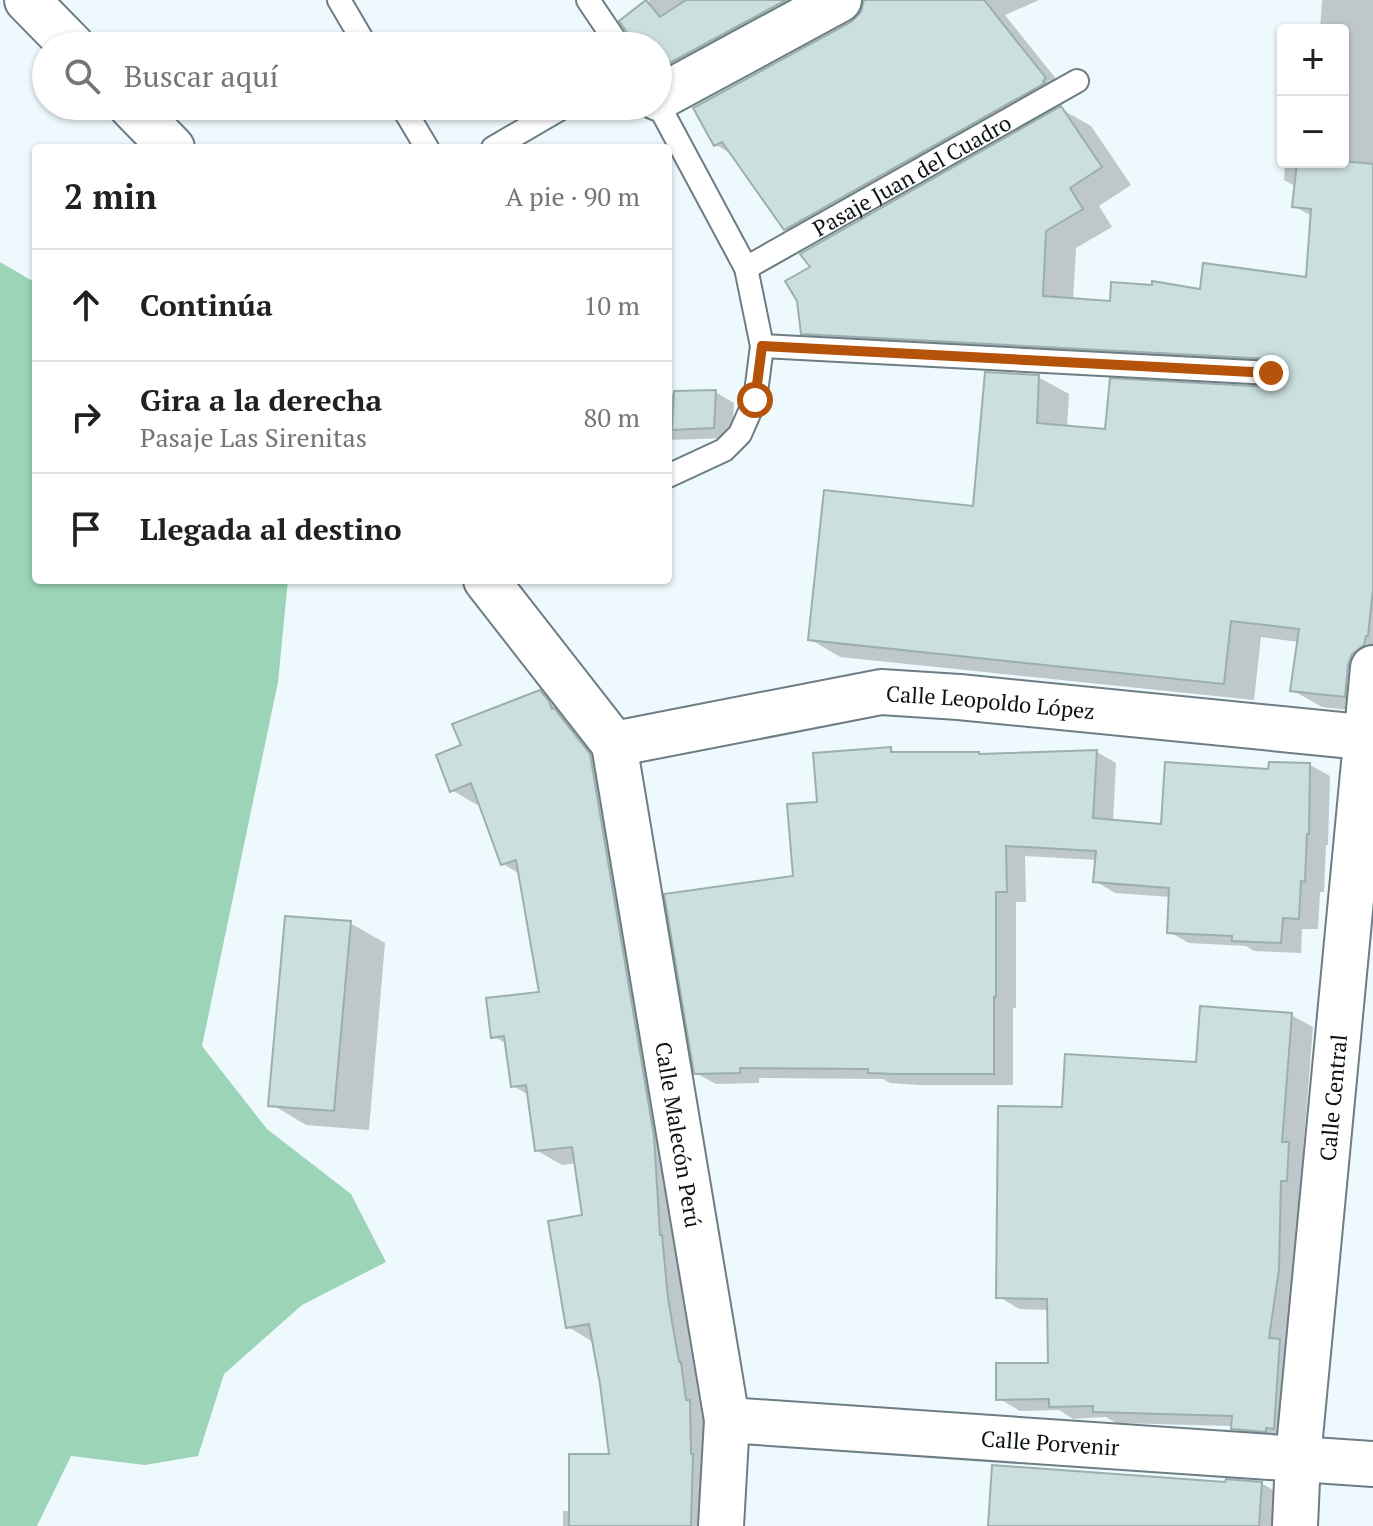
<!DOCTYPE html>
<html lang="es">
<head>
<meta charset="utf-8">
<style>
	:root { --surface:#fff; --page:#f2f2f2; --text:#202124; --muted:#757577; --line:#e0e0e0 }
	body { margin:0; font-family:"PT Serif",serif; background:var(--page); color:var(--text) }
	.controls { position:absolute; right:24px; top:24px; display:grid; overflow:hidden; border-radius:8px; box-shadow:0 2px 6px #0004 }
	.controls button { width:72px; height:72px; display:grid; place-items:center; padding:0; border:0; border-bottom:2px solid var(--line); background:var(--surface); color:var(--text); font:40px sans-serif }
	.stop { position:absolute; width:24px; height:24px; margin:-18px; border:6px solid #b45309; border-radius:50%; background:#fff }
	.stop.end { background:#b45309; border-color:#fff; box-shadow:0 2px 8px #0008 }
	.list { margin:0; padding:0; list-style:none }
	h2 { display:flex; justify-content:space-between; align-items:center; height:104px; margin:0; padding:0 32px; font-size:34px }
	h2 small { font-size:26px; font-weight:400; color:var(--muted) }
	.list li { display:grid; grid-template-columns:52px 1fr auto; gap:24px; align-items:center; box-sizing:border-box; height:112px; padding:0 32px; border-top:2px solid var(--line) }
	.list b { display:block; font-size:30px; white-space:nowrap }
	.list p { margin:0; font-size:26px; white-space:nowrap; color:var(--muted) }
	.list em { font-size:26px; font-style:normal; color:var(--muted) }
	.icon { flex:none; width:44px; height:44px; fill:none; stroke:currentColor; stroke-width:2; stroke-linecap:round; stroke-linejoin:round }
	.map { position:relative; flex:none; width:1373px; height:1526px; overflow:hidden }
	.search { position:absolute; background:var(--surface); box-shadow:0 2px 6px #0004; left:32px; top:32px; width:640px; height:88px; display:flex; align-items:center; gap:20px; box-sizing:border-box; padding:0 28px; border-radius:44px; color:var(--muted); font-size:30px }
	.panel { position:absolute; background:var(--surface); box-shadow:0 2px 6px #0004; left:32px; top:144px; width:640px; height:440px; border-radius:8px }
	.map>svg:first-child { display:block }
	.green { fill:#9cd4b7 }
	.shadow { fill:#0003 }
	.building { fill:#cbdfde; stroke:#9bafad; stroke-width:2 }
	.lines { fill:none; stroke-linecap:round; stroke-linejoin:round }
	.lane-casing { stroke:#6c7d83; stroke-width:26 }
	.street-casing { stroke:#6c7d83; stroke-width:48 }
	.lane { stroke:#fff; stroke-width:22 }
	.street { stroke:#fff; stroke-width:44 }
	.route { stroke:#b45309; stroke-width:10 }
	.labels { text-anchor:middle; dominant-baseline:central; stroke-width:7; stroke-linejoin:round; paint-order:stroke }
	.street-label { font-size:22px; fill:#0d1315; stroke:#fff }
</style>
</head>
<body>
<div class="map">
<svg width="1373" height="1526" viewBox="0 0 1373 1526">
	<rect width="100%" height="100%" fill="#eef9fd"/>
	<path class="green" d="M0 262 36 283V580H288L278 682 202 1046 267 1129 351 1194 386 1262 302 1305 224 1374 198 1456 145 1465 71 1456 37 1526H0Z"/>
	<path class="shadow" d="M650 0H826L685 76 665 65 658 55V46H651L629 16Z
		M866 0H1039L1005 15 1065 90 805 240 785 229 734 155 716 145 862 15Z
		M1322 0H1373V713L1322 707 1292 690 1299 642 1261 637 1254 700 840 657 810 639 975 508 1038 377 1069 394 1067 428 1107 431 1270 389 1284 382 1287 374 833 350 802 333 1061 109 1091 126 1131 185 1099 206 1112 227 1076 248 1073 300 1112 304 1201 291 1307 280 1313 217 1294 206 1297 187 1284 180 1285 162H1343V30H1320Z
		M582 34 593 41 597 46H561Z
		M715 392 734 403 732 438 668 440V394Z
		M540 692 565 707 615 771 679 1152 718 1526H563V1511H571L612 1456 593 1342 568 1327 585 1217 576 1163 562 1165 536 1150 529 1095 513 1086 507 1044 493 1036 541 993 520 874 503 864 480 804 477 805 452 790 463 746Z
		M891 749 899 754 981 756 1097 752 1116 763 1113 822 1163 826 1270 771 1310 765 1330 776 1328 845H1326L1324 892H1320L1318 929H1302L1301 953 1254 951 1246 946 1189 943 1169 932 1171 897 1115 893 1095 881 1097 860 1025 856 1026 902H1016V1008H1013V1085H919L890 1083 883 1079 759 1078V1083L716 1084 696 1073 795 878 819 804Z
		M350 923 385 943 369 1130 306 1125 271 1104Z
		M1291 1015 1313 1027 1303 1153 1310 1157 1295 1440 1254 1441 1233 1428V1426L1116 1423 1106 1417 1073 1419 1059 1410 1020 1411 998 1398 1050 1365 1049 1310 1019 1309 998 1296 1063 1109 1198 1064Z
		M1261 1483 1303 1507 1301 1526H990L1227 1484Z"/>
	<path class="building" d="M646 0 660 17 686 0H786L664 66 658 58V46H633L631 38 619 21Z
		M864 0H984L1046 78 1043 81 1045 83 784 230 722 142 714 146 693 108 851 22 861 12Z
		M1061 106 1102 167 1070 188 1083 209 1046 231 1043 296 1110 301 1111 282 1152 285V281L1200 289 1203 263 1306 277 1311 209 1292 207 1297 162 1343 161 1373 164V589L1368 636H1366L1364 645 1352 654 1348 665 1345 697 1290 691 1299 629 1231 621 1224 684 808 640 824 490 973 506 985 372 1039 375 1037 423 1105 429 1110 378 1270 387 1278 385 1283 380 1285 373 1283 366 1278 361 1272 359 801 334 797 301 785 281 810 267 800 254Z
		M716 390 714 428 672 430 674 391Z
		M540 690 549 701 552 709 554 708 590 754 654 1136 660 1235H662L668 1298 679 1362H681L686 1400H690L691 1454H693L691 1526H569V1454H609L600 1384 589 1324 566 1328 548 1221 582 1215 572 1147 535 1151 526 1085 511 1087 504 1036 491 1038 486 998 539 992 516 860 501 865 471 783 450 792 436 755 461 745 452 724Z
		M891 747V752H979V754L1097 750 1093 818 1161 824 1165 762 1268 769 1269 762 1310 763 1309 834H1307L1305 882 1301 881 1299 919 1283 918 1281 943 1232 941V936L1167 933 1169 888 1093 882 1096 851 1006 846 1007 892H996V997H994V1074H898L868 1073V1069L740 1068V1073L694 1074 664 894 793 876 787 804 817 802 813 753Z
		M285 916 351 921 334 1111 268 1106Z
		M1200 1006 1292 1013 1282 1142H1289L1287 1181H1281L1279 1269 1269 1338 1280 1339 1274 1429 1266 1428V1432L1231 1429 1232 1416 1093 1412V1406L1049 1407V1399L996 1400V1363H1048L1047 1299 996 1298 998 1106 1062 1107 1065 1054 1196 1062Z
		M992 1465 1225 1482 1226 1479 1262 1482 1259 1526H988Z"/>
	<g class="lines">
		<defs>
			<g id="lane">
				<path d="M339 0 366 46"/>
				<path d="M588 0 619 46"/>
				<path d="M658 104 746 268 762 346 755 400 740 434 724 450 668 476"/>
				<path d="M402 106 427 148"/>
				<path d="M493 148 565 106"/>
				<path id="s1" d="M746 268 1077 81"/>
				<path d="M762 346 1271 373"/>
			</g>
			<g id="street">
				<path d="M27 0 72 46"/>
				<path d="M658 98 839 0"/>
				<path d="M131 106 172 148"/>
				<path id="s2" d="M486 580 614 744 727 1420 721 1526"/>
				<path id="s3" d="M614 744 881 692 959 697 1373 738"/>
				<path id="s4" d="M727 1420 1373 1464"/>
				<path id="s5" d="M1295 1526 1298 1458 1373 668"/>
			</g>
		</defs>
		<use href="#lane" class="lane-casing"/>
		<use href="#street" class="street-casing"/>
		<use href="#lane" class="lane"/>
		<use href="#street" class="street"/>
	</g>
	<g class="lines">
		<path class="route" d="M755 400 762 346 1271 373"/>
	</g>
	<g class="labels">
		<g class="street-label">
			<text stroke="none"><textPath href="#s1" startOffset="190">Pasaje Juan del Cuadro</textPath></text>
			<text stroke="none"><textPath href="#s3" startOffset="382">Calle Leopoldo López</textPath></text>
			<text stroke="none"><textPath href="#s5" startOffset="430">Calle Central</textPath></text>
			<text stroke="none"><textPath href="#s2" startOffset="604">Calle Malecón Perú</textPath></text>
			<text stroke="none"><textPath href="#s4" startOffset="324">Calle Porvenir</textPath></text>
		</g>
	</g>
</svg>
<div class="controls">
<button>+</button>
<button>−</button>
</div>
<div class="stop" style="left:755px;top:400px"></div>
<div class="stop end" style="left:1271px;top:373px"></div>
<div class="search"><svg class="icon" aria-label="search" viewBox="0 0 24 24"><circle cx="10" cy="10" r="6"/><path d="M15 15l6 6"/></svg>Buscar aquí</div>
<section class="panel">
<h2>2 min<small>A pie · 90 m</small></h2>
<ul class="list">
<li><svg class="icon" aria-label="ahead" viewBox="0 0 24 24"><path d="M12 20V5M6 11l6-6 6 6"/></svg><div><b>Continúa</b></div><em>10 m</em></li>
<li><svg class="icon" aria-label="right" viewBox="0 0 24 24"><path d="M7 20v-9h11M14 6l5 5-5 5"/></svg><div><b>Gira a la derecha</b><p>Pasaje Las Sirenitas</p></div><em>80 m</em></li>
<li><svg class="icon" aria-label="arrive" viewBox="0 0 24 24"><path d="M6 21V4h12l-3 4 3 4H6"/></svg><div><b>Llegada al destino</b></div></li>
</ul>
</section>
</div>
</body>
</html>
